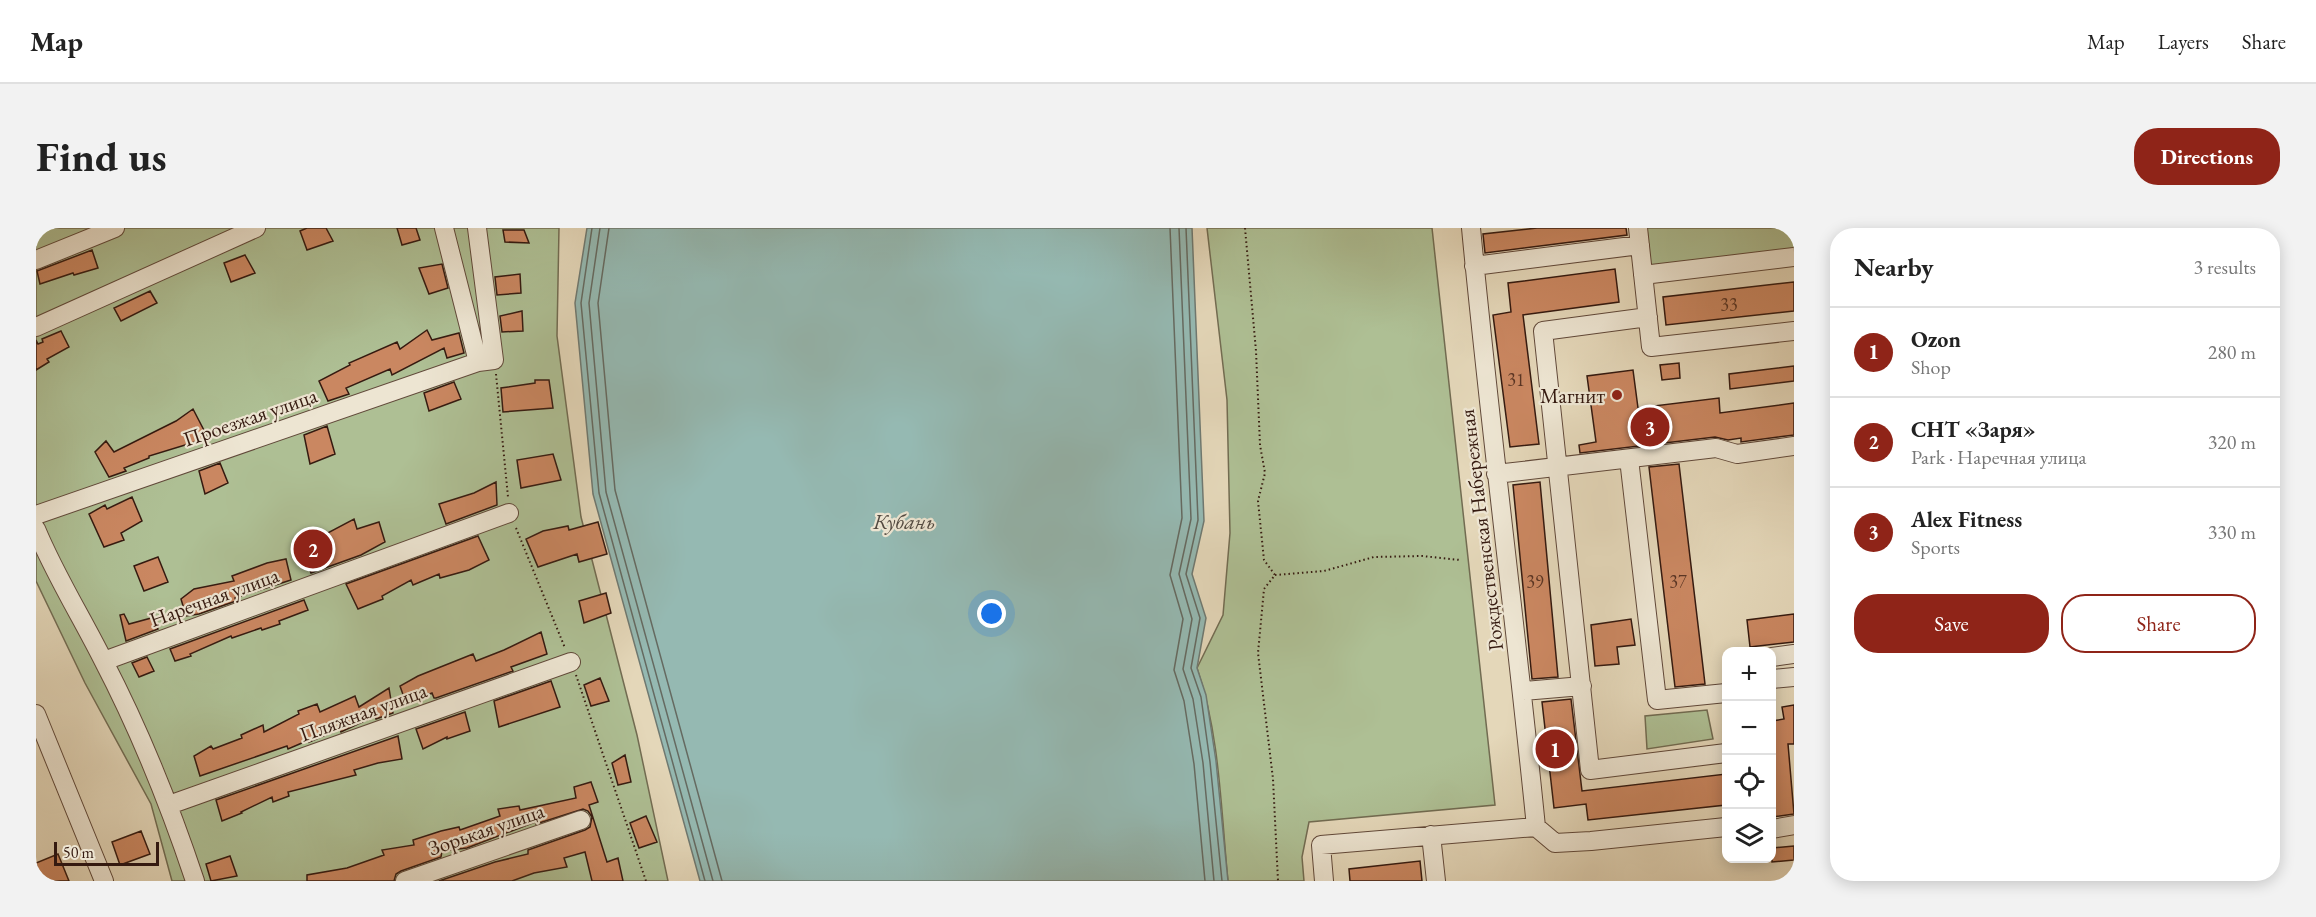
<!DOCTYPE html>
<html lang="en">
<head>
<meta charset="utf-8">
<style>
	:root { --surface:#fff; --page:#f2f2f2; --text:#222; --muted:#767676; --line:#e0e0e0; --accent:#8f2418 }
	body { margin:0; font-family:"EB Garamond",serif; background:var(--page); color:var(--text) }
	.controls { position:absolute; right:18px; bottom:18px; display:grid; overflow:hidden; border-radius:12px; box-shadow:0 3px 15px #0003 }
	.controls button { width:54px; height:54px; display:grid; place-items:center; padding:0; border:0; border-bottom:2px solid var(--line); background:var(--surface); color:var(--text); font:30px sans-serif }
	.scale { position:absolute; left:18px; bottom:15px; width:105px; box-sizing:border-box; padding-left:6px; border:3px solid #351a10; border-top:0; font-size:16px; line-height:21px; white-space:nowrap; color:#351a10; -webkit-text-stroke:4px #ede5d2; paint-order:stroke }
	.you { position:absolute; left:956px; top:386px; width:21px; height:21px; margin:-15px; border:4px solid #fff; border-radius:50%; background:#1a73e8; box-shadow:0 0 0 9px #1a73e833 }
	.badge { display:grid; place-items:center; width:39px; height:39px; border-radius:50%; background:var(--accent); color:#fff; font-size:20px; font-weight:700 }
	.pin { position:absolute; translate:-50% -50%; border:3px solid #fff; box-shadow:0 2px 6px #0006 }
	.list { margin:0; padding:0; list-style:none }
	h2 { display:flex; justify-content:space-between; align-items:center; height:78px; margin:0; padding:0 24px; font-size:26px }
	h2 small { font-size:20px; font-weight:400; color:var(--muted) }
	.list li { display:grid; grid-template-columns:39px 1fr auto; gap:18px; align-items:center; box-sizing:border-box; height:90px; padding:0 24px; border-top:2px solid var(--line) }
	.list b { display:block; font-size:22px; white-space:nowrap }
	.list p { margin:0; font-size:20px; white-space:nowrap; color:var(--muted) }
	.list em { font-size:20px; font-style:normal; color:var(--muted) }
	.actions { display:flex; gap:12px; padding:18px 24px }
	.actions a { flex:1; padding:14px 0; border:2px solid var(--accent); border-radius:24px; text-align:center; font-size:21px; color:var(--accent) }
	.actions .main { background:var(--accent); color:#fff }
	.icon { flex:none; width:33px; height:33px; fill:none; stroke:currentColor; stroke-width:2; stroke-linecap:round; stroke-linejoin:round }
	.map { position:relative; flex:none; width:1758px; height:653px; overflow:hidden; border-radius:24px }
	header { display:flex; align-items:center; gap:36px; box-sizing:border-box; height:84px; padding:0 30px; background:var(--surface); border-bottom:2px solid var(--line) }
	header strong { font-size:28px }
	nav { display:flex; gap:33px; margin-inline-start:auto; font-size:21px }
	.intro { display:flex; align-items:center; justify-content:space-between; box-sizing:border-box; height:144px; padding:0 36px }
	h1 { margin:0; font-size:42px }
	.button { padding:15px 27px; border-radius:24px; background:var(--accent); color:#fff; font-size:21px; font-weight:700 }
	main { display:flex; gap:36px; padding:0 36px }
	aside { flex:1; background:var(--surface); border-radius:24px; box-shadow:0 3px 15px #0003 }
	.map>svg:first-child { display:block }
	.green { fill:#aebf94; stroke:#726c52; stroke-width:1.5 }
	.water { fill:#95b9b2; stroke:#6f7971; stroke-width:1.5 }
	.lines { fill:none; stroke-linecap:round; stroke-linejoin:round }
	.shore { stroke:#656a61; stroke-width:1.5 }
	.building { fill:#ca8761; stroke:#351a10; stroke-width:1.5 }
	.minor-casing { stroke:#61493a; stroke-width:20 }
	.path { stroke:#351a10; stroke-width:2; stroke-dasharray:1.5 3; stroke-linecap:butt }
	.minor { stroke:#ede5d2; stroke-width:18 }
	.poi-dot { fill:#8f2418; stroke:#ede5d2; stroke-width:2 }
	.labels { text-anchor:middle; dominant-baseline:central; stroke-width:4.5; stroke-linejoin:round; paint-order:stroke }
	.number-label { font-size:18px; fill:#5a3524 }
	.poi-label { font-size:21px; fill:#351a10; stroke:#ede5d2; text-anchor:end }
	.street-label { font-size:21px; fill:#351a10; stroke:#ede5d2 }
	.water-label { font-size:22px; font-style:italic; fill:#524a41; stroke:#ede5d2 }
</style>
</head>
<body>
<header>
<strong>Map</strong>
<nav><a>Map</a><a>Layers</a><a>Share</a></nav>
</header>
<div class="intro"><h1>Find us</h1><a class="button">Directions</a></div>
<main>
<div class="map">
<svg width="1758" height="653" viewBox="0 0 1758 653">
	<rect width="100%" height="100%" fill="#e4d7b9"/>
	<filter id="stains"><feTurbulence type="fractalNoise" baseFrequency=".00333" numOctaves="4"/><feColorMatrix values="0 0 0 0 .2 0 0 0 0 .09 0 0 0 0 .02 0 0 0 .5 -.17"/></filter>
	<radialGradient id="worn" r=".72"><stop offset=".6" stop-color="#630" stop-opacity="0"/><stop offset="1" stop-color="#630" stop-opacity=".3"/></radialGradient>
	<path class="green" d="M0 0H523L521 108 545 289 601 507 632 653H136L115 576 49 455 0 353Z
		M1171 0H1396L1459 577 1273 594 1266 629 1268 653H1192C1185 583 1184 507 1161 440L1187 387 1194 305 1191 172Z
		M1611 0H1758V23L1614 38Z
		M1671 482 1677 511 1611 521 1609 488Z"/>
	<path class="water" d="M551 0H1156L1168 293 1156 346 1170 390 1161 440 1170 467 1180 533 1192 653H664L557 266 539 75Z"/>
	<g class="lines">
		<path class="shore" d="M556 0 545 75 563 265 669 653
			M564 0 553 75 570 264 677 653
			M573 0 562 75 579 262 686 653
			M1134 0 1146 290 1134 347 1147 391 1138 442 1148 473 1158 536 1169 653
			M1143 0 1155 291 1143 346 1156 391 1147 441 1157 471 1167 535 1178 653
			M1150 0 1162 292 1150 346 1164 390 1155 440 1165 469 1174 534 1186 653"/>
	</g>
	<path class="building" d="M271 0H290L297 13 271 22 264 3Z
		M361 0H380L384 12 366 17Z
		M1501 0H1590L1591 7 1449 25 1447 6Z
		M467 2H488L493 15 469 14Z
		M56 22 62 40 38 47 37 45 4 56 1 43Z
		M209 27 219 45 195 54 188 35Z
		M406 36 412 60 393 66 383 40Z
		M1579 41 1583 74 1487 87 1503 216 1474 219 1457 87 1475 84 1472 55Z
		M484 46 485 65 461 67 459 49Z
		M1758 54V83L1630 97 1627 69Z
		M114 63 121 75 85 93 78 80Z
		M486 83 487 103 466 104 464 88Z
		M391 102 396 112 423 105 428 125 411 130 408 120 356 147 354 141 310 160 313 166 292 173 283 153 314 137 313 135 361 114 364 121Z
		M25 103 33 119 11 131 13 134 0 142V112L2 116 7 114 6 111Z
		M1643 135 1644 150 1626 152 1624 137Z
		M1758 138V153L1694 161 1693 146Z
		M1597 142 1602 180 1683 170 1684 185 1758 175V207L1705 214V210L1692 212 1679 209 1544 225 1543 217 1560 214 1551 148Z
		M499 152H513L517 180 467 184 465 160 499 155Z
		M418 154 425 171 393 183 388 165Z
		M157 181 172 210 113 228V230L88 240 90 243 73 249 59 224 70 213 78 224 140 193Z
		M291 198 299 226 274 236 268 207Z
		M517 226 525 252 485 260 481 232Z
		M184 235 192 255 169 266 163 243Z
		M1643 236 1669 456 1639 459 1613 239Z
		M460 254 461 277 410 296 403 276 438 265Z
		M1504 254 1522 449 1496 451 1477 257Z
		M96 269 106 293 85 305 88 312 68 319 53 286 69 277 71 281Z
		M318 291 321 301 343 294 349 314 325 327 275 345 265 319Z
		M562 294 571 326 543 334 541 326 502 339 490 311 507 303 532 298 533 302Z
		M442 308 453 332 433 342 404 350 403 346 377 357 375 352 346 368 347 371 322 381 310 356Z
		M122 329 132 354 108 363 98 338Z
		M250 331 255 352 199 370 200 373 163 386 150 388 145 371 158 361 198 353 196 348 231 335Z
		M570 365 575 385 548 395 543 373Z
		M268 372 272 382 243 393 244 396 226 402 225 400 196 410 195 408 154 426 155 428 139 433 134 421Z
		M88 386 93 396 119 389 122 401 90 413 84 387Z
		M1758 386V414L1714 419 1711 392Z
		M1595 391 1599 417 1581 419 1583 436 1559 438 1555 397Z
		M505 404 511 426 475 439 477 443 400 470H398L396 465 370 475 364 458 382 448 437 426 440 433 468 422Z
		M111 429 118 443 103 449 96 435Z
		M564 450 573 473 555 478 548 457Z
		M515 453 524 479 463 499 458 473Z
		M353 460 357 485 340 491 339 488 305 504 304 501 273 514V512L252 521 251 518 164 548 158 528 175 518 177 521 206 510 205 507 227 497 228 504 263 486 262 483 281 476 284 484 319 468 323 479Z
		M1535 471 1546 563 1690 546V577L1552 592 1550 576 1518 580 1506 474Z
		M1758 477V516H1752L1758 586 1736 589V493L1748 491 1746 479Z
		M429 484 434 503 411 511V509L387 521 380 501Z
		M362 508 366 531 342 535 318 542 320 547 252 564 253 568 237 574 236 569 205 584 206 585 186 593 180 572Z
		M589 527 595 554 582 557 576 535Z
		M555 554 562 574 553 577 571 634 582 630 587 653H556L549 624 528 630 531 639 498 645 476 653H403L459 634 492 626V622L549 602 554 599 556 589 552 583 547 581 500 596 499 594 431 620 406 623 405 629 365 643 360 646 358 653H271V647L311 640 348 627 346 622 378 617 377 612 405 603 423 599 424 602 464 588 462 581 483 578 484 582 540 570 538 559Z
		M610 588 621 614 603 620 594 595Z
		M105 603 114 626 84 637 76 614Z
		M1758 618V632L1736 634V620Z
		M22 626 33 653H5L0 635Z
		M194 628 201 648 175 653 170 636Z
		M1384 633 1386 653H1314L1313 641Z"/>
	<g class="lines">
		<defs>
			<path id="minor" d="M408 0 442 134
				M1435 0C1454 200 1480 399 1500 599
				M1602 0 1615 119 1758 103
				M0 32 79 0
				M1438 38 1604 17
				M1607 47 1758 29
				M1612 89 1507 103 1554 542 1690 525
				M0 99 220 0
				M1593 231 1621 472 1690 465
				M1460 246 1680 220 1701 226 1758 218
				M0 287 442 134 458 132 441 0
				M0 301C19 347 45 388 67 432 104 503 134 578 159 653
				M1736 429 1758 426
				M68 433 473 285
				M1736 451 1758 449
				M1487 463 1546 458
				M0 486 68 653
				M133 577 535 434
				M1736 601 1758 597
				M1395 607 1400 653
				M369 653 545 592
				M1288 653 1285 617 1500 599 1519 615 1555 613 1690 599"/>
		</defs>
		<use href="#minor" class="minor-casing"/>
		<path class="path" d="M1209 0 1220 123 1224 217 1229 245 1222 273 1228 332 1239 347 1228 361 1222 425 1237 551 1242 653
			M460 146 472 269
			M480 300 529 420
			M1239 347 1288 343 1338 329 1386 328 1424 332
			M540 447 610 653"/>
		<use href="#minor" class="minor"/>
	</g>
	<circle class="poi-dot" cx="1581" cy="167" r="6"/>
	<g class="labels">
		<g class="number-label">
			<text x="1693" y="76">33</text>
			<text x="1480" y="151">31</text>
			<text x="1499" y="353">39</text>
			<text x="1642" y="353">37</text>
		</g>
		<g class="poi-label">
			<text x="1569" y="167">Магнит</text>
		</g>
		<g class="street-label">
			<text transform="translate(214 189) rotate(-19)">Проезжая улица</text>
			<text transform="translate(1445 302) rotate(-97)">Рождественская Набережная</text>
			<text transform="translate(178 369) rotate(-20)">Наречная улица</text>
			<text transform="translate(327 484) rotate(-20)">Пляжная улица</text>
			<text transform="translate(450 601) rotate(-19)">Зорькая улица</text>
		</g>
		<g class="water-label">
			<text x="868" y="293">Кубань</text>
		</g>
	</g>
	<rect width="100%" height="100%" filter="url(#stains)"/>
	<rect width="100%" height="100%" fill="url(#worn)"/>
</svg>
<div class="controls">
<button>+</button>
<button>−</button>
<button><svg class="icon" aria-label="locate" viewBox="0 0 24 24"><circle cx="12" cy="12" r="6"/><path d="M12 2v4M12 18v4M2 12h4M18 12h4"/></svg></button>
<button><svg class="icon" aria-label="layers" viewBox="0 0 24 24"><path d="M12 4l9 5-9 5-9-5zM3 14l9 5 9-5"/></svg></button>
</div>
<div class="scale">50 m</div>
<div class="you"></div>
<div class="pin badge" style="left:1519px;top:521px">1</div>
<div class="pin badge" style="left:277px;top:321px">2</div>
<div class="pin badge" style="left:1614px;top:199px">3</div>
</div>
<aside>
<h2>Nearby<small>3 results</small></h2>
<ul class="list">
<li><span class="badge">1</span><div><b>Ozon</b><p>Shop</p></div><em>280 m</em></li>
<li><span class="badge">2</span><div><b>СНТ «Заря»</b><p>Park · Наречная улица</p></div><em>320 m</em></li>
<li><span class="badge">3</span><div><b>Alex Fitness</b><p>Sports</p></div><em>330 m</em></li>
</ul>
<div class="actions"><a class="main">Save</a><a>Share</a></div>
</aside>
</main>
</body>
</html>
